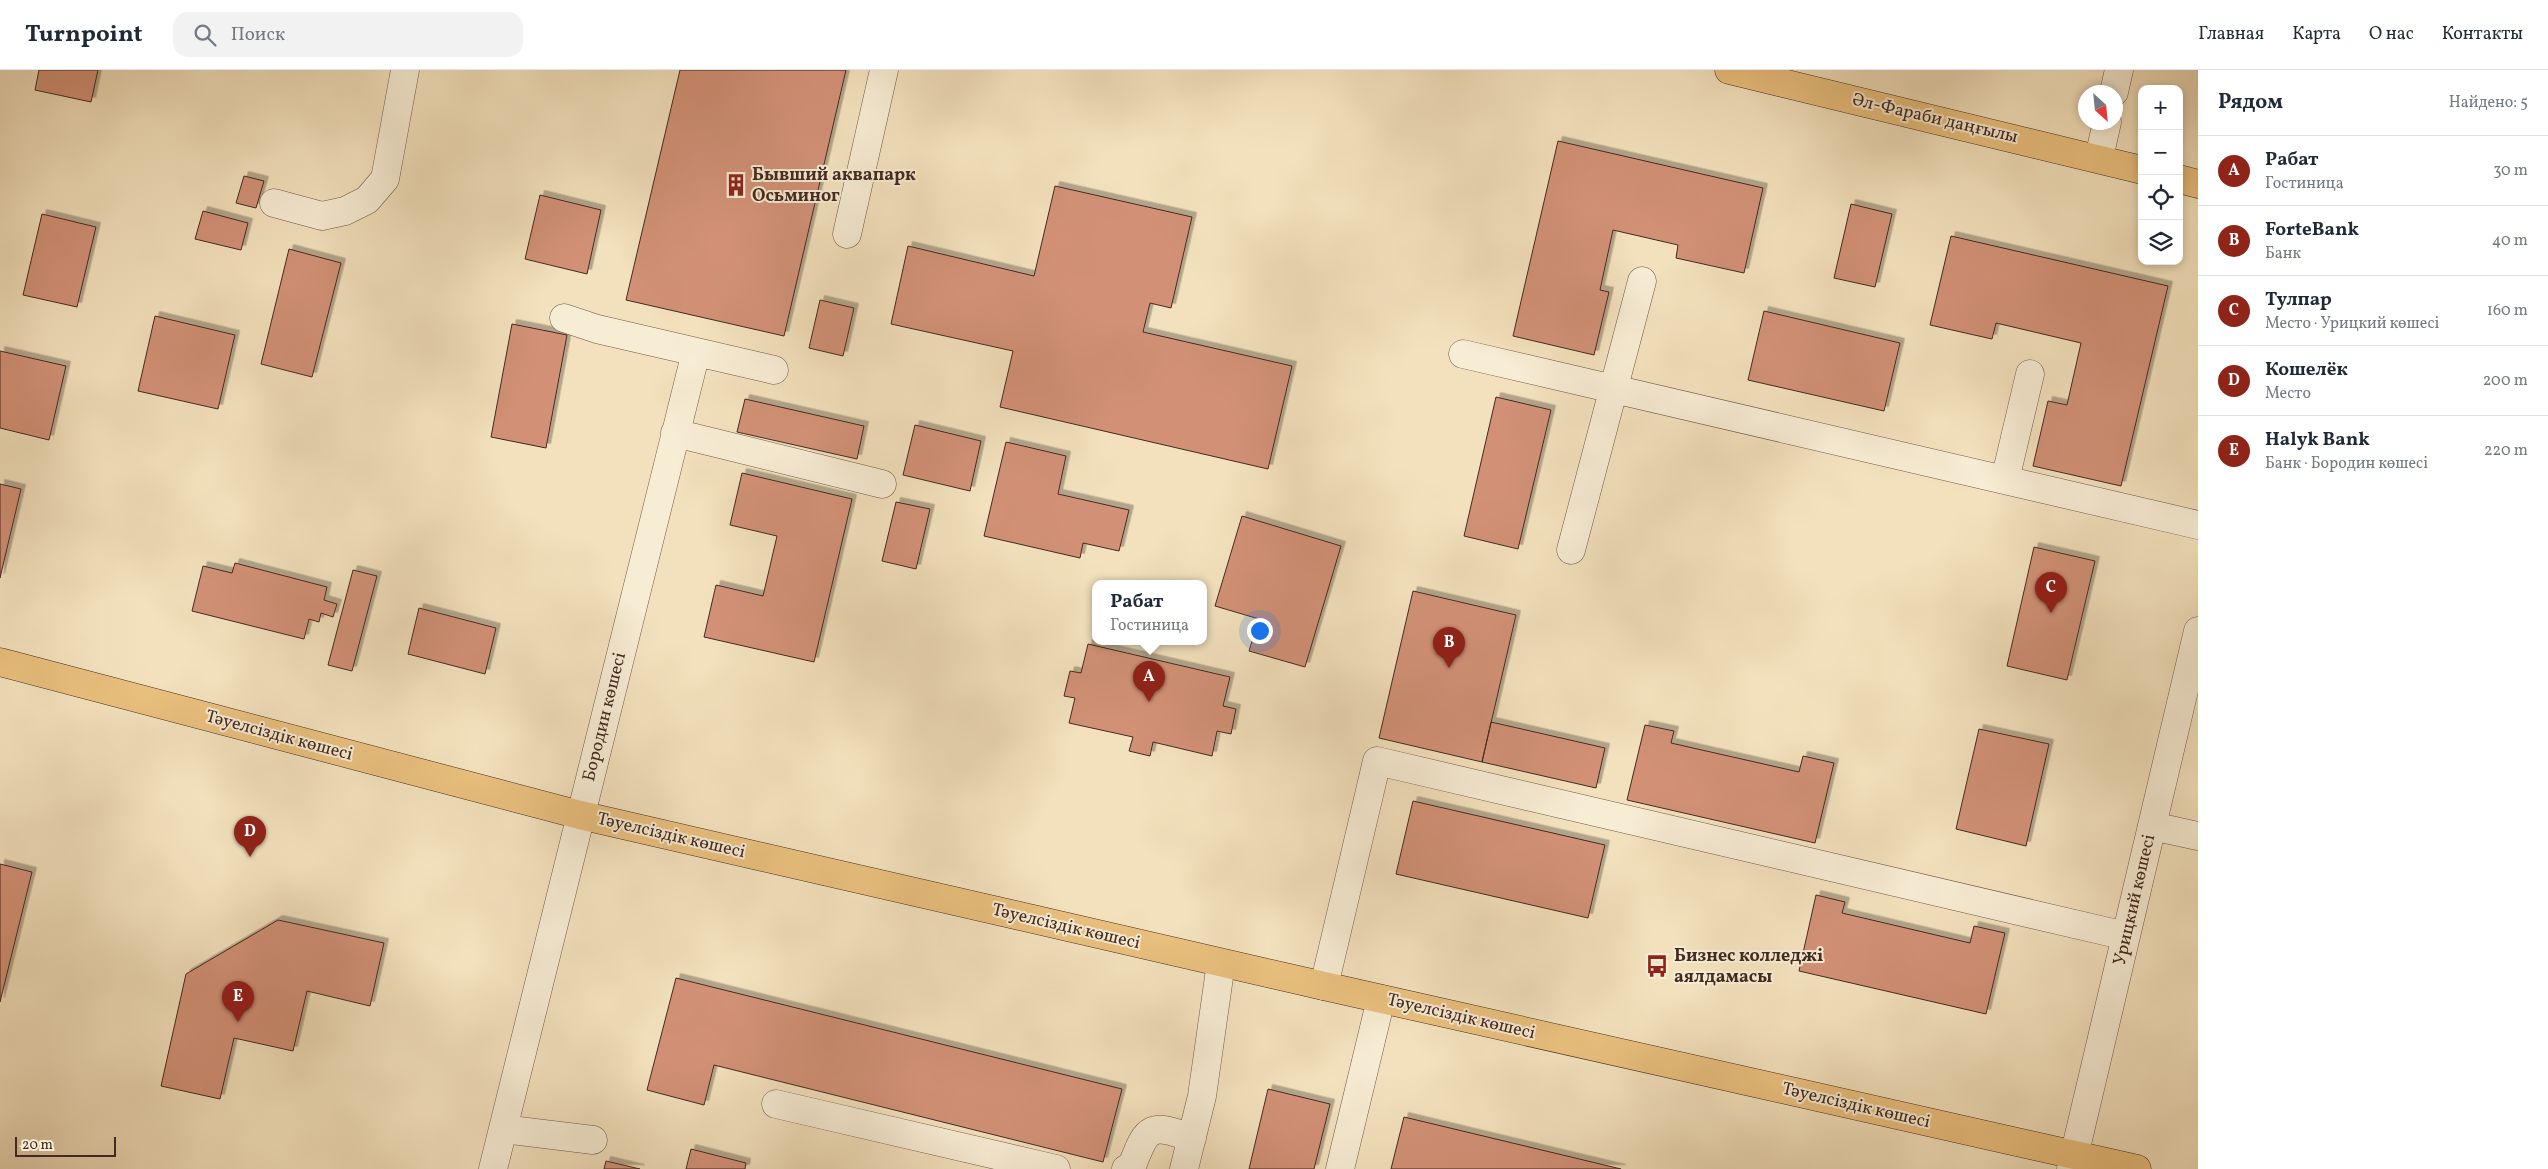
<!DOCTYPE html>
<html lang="ru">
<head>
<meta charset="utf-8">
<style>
	:root { --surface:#fff; --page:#f2f2f3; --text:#1f2937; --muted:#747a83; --line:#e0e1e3; --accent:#8f2418 }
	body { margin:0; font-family:Vollkorn,serif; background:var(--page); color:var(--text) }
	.controls { position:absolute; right:15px; top:15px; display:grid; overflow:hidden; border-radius:10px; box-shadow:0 2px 8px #0003 }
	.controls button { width:45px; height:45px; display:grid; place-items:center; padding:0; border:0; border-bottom:1px solid var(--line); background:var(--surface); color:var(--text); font:25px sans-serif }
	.compass { position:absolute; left:2078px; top:15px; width:45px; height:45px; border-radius:50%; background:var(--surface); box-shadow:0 2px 8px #0003; rotate:153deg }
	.scale { position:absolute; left:15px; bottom:12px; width:101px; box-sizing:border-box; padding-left:5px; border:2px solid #432920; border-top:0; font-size:14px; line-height:18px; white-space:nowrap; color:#432920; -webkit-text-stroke:4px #f7ecd4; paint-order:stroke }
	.you { position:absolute; left:1259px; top:560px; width:18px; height:18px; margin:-12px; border:4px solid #fff; border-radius:50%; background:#1a73e8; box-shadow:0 0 0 8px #1a73e833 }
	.badge { display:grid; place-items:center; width:32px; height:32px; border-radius:50%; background:var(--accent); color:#fff; font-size:16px; font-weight:700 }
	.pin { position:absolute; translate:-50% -41px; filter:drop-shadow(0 1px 2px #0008) }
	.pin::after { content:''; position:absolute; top:26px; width:18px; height:15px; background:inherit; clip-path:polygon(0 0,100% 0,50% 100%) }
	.popup { position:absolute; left:1092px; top:510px; width:115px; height:65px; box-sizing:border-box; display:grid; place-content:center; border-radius:10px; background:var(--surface); filter:drop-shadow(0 1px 4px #0005); font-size:16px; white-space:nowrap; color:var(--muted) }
	.popup b { font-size:19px; color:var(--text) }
	.popup::after { content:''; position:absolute; left:50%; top:100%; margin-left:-10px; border:10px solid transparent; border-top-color:var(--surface) }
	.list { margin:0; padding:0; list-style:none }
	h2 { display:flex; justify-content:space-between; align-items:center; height:65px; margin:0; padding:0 20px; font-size:21px }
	h2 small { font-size:16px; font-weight:400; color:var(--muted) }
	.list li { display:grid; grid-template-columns:32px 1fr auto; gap:15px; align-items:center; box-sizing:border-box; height:70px; padding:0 20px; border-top:1px solid var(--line) }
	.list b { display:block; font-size:19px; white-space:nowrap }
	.list p { margin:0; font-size:16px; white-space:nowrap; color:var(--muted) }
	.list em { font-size:16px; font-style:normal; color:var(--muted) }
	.icon { flex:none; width:28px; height:28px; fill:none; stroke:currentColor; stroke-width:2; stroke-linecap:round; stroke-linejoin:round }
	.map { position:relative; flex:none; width:2198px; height:1099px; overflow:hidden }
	header { display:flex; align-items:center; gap:30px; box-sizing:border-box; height:70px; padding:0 25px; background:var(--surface); border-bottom:1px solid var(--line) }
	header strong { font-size:24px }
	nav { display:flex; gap:28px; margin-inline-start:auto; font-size:18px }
	.search { width:350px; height:45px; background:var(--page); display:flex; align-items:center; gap:12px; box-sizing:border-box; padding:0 18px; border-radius:15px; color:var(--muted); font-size:19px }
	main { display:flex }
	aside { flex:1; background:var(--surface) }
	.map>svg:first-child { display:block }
	.building { fill:#d29177; stroke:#432920; filter:url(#shadow) }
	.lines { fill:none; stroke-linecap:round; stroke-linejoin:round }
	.minor-casing { stroke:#6f5747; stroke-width:29 }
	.major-casing { stroke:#432920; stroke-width:29 }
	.minor { stroke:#f7ecd4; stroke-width:28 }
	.major { stroke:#eac07e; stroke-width:28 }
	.labels { text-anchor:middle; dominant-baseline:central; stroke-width:4; stroke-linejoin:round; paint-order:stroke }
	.street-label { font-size:18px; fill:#432920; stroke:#f7ecd4 }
	.poi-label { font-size:18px; font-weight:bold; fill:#432920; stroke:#f7ecd4; text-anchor:start }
</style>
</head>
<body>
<header>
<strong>Turnpoint</strong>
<div class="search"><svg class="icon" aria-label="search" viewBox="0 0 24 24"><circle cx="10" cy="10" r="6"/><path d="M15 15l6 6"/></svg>Поиск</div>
<nav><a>Главная</a><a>Карта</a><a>О нас</a><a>Контакты</a></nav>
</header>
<main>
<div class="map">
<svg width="2198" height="1099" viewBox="0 0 2198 1099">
	<defs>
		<filter id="shadow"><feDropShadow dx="4.5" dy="-4.5" stdDeviation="0" flood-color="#0004"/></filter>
	</defs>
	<rect width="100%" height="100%" fill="#f3e1bd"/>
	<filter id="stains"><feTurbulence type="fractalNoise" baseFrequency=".004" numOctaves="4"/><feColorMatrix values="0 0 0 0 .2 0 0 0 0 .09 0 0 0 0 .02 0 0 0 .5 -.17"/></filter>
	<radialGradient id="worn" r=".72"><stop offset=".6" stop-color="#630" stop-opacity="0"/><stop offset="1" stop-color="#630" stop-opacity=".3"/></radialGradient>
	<path class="building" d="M39 0H98L91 32 35 20Z
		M680 0H846L784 266 626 230Z
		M1558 71 1763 118 1744 203 1676 188 1678 175 1613 160 1600 220 1609 222 1594 285 1513 266Z
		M244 106 264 111 256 138 236 133Z
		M1055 116 1192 147 1171 238 1150 233 1143 262 1292 296 1268 399 1000 337 1013 281 891 254 908 176 1034 206Z
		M540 125 601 140 587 204 525 189Z
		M1851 134 1892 144 1875 217 1834 208Z
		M203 141 248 153 241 180 195 169Z
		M42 144 96 157 77 237 23 225Z
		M1951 166 2168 216 2121 416 2033 396 2048 331 2067 335 2081 273 1996 253 1992 269 1930 255Z
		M289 179 341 193 312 307 261 294Z
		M820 230 854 238 843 286 809 278Z
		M1764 241 1900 273 1884 341 1748 310Z
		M155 246 235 265 218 339 138 321Z
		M512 254 567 265 546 378 491 367Z
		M0 281 66 296 49 370 0 358Z
		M1496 327 1551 340 1518 479 1464 466Z
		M745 329 864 356 857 389 737 362Z
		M915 355 981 371 970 421 903 405Z
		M1006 372 1066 386 1058 424 1129 440 1119 481 1083 473 1080 488 984 466Z
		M742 403 852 429 814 592 704 567 716 515 763 526 777 466 730 455Z
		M0 414 21 419 0 508Z
		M896 432 930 439 916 499 882 491Z
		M1242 446 1341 476 1305 597 1249 581 1259 549 1215 536Z
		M2034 477 2095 491 2067 610 2007 596Z
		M235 493 327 517 324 530 337 534 333 547 321 543 319 552 309 549 304 569 192 541 203 496 232 503Z
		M353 500 377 506 352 601 328 595Z
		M1413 521 1516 545 1482 692 1379 668Z
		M419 538 496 558 485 604 408 584Z
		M1088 574 1230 607 1223 636 1236 639 1231 664 1217 661 1212 686 1153 672 1150 686 1129 681 1133 667 1069 653 1075 628 1064 626 1070 601 1081 603Z
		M1491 652 1605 678 1596 718 1482 692Z
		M1645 655 1674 661 1671 673 1799 702 1803 686 1834 693 1815 773 1627 730Z
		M1979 659 2049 674 2026 776 1956 759Z
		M1413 731 1605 775 1588 848 1396 804Z
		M0 794 32 802 0 932Z
		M1816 825 1845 832 1842 843 1970 873 1974 856 2005 863 1986 944 1799 901Z
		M278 850 384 873 370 936 307 921 293 981 234 968 220 1029 161 1016 186 904Z
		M676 908 1122 1019 1103 1092 714 995 704 1035 647 1020Z
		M1268 1019 1330 1034 1314 1099H1249Z
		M1404 1047 1621 1099H1391Z
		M691 1079 746 1093 745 1099H686Z
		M606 1091 640 1099H604Z"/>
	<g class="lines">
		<defs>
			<path id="minor" d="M2114 22 2119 0
				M2099 88 2107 52
				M274 133 322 146 345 141 367 130 385 109 405 0
				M847 164 884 0
				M564 248 597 259 774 300
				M1463 284 2198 455
				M675 363 882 414
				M2005 410 2030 304
				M1571 480 1642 211
				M2152 756 2198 766
				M1324 916 1377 691 2126 866
				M776 1034 1056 1099
				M503 1059 593 1070
				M493 1099 696 282
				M1126 1099 1132 1096C1147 1056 1150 1053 1192 1068
				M1184 1099 1202 1026 1221 893
				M1340 1099 1381 929
				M2071 1099 2198 561"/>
			<path id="major" d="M1729 0 2142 100
				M2179 109 2198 114
				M0 592 580 745 1324 916 2137 1099"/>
		</defs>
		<use href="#minor" class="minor-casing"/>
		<use href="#major" class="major-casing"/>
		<use href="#minor" class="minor"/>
		<use href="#major" class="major"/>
	</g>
	<defs>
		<symbol id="building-bare" viewBox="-9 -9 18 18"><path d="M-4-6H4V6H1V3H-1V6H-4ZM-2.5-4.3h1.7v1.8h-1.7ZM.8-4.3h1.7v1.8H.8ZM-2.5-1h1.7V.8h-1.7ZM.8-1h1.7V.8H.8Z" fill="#8f2418" stroke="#f7ecd4" stroke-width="2.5" paint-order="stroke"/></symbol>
		<symbol id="bus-bare" viewBox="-9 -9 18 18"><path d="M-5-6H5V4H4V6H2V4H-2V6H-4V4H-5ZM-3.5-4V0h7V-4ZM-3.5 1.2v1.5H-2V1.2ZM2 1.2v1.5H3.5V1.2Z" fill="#8f2418" stroke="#f7ecd4" stroke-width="2.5" paint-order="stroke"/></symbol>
	</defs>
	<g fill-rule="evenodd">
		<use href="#building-bare" x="720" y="99" width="32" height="32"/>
		<use href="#bus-bare" x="1641" y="880" width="32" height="32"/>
	</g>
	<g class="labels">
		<g class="street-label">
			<text transform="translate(1935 49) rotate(13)">Әл-Фараби даңғылы</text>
			<text transform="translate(605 647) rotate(-76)">Бородин көшесі</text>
			<text transform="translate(279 666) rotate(15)">Тәуелсіздік көшесі</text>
			<text transform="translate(671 766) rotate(13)">Тәуелсіздік көшесі</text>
			<text transform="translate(2135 830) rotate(-77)">Урицкий көшесі</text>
			<text transform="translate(1066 857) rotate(13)">Тәуелсіздік көшесі</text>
			<text transform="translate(1461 947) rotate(13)">Тәуелсіздік көшесі</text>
			<text transform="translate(1856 1036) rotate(13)">Тәуелсіздік көшесі</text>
		</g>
		<g class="poi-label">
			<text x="752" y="105">Бывший аквапарк<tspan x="752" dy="21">Осьминог</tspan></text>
			<text x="1674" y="886">Бизнес колледжі<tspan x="1674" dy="21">аялдамасы</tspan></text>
		</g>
	</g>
	<rect width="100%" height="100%" filter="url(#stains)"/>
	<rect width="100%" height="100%" fill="url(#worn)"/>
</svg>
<div class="controls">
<button>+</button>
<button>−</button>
<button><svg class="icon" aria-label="locate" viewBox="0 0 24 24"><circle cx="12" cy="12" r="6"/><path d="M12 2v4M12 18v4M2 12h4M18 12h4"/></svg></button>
<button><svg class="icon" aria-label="layers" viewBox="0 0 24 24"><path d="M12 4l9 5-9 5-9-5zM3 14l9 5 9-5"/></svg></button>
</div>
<svg class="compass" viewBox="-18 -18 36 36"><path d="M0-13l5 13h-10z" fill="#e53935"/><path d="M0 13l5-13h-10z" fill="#747a83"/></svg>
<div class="scale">20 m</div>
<div class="you"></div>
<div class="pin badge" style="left:1149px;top:632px">A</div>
<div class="popup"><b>Рабат</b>Гостиница</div>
<div class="pin badge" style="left:1449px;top:598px">B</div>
<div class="pin badge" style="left:2051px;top:543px">C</div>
<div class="pin badge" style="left:250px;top:787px">D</div>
<div class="pin badge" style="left:238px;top:952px">E</div>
</div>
<aside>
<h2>Рядом<small>Найдено: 5</small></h2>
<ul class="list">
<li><span class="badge">A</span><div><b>Рабат</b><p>Гостиница</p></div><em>30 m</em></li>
<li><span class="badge">B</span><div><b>ForteBank</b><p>Банк</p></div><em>40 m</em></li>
<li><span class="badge">C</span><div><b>Тулпар</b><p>Место · Урицкий көшесі</p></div><em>160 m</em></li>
<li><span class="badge">D</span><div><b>Кошелёк</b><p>Место</p></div><em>200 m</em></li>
<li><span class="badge">E</span><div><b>Halyk Bank</b><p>Банк · Бородин көшесі</p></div><em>220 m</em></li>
</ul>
</aside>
</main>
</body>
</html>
